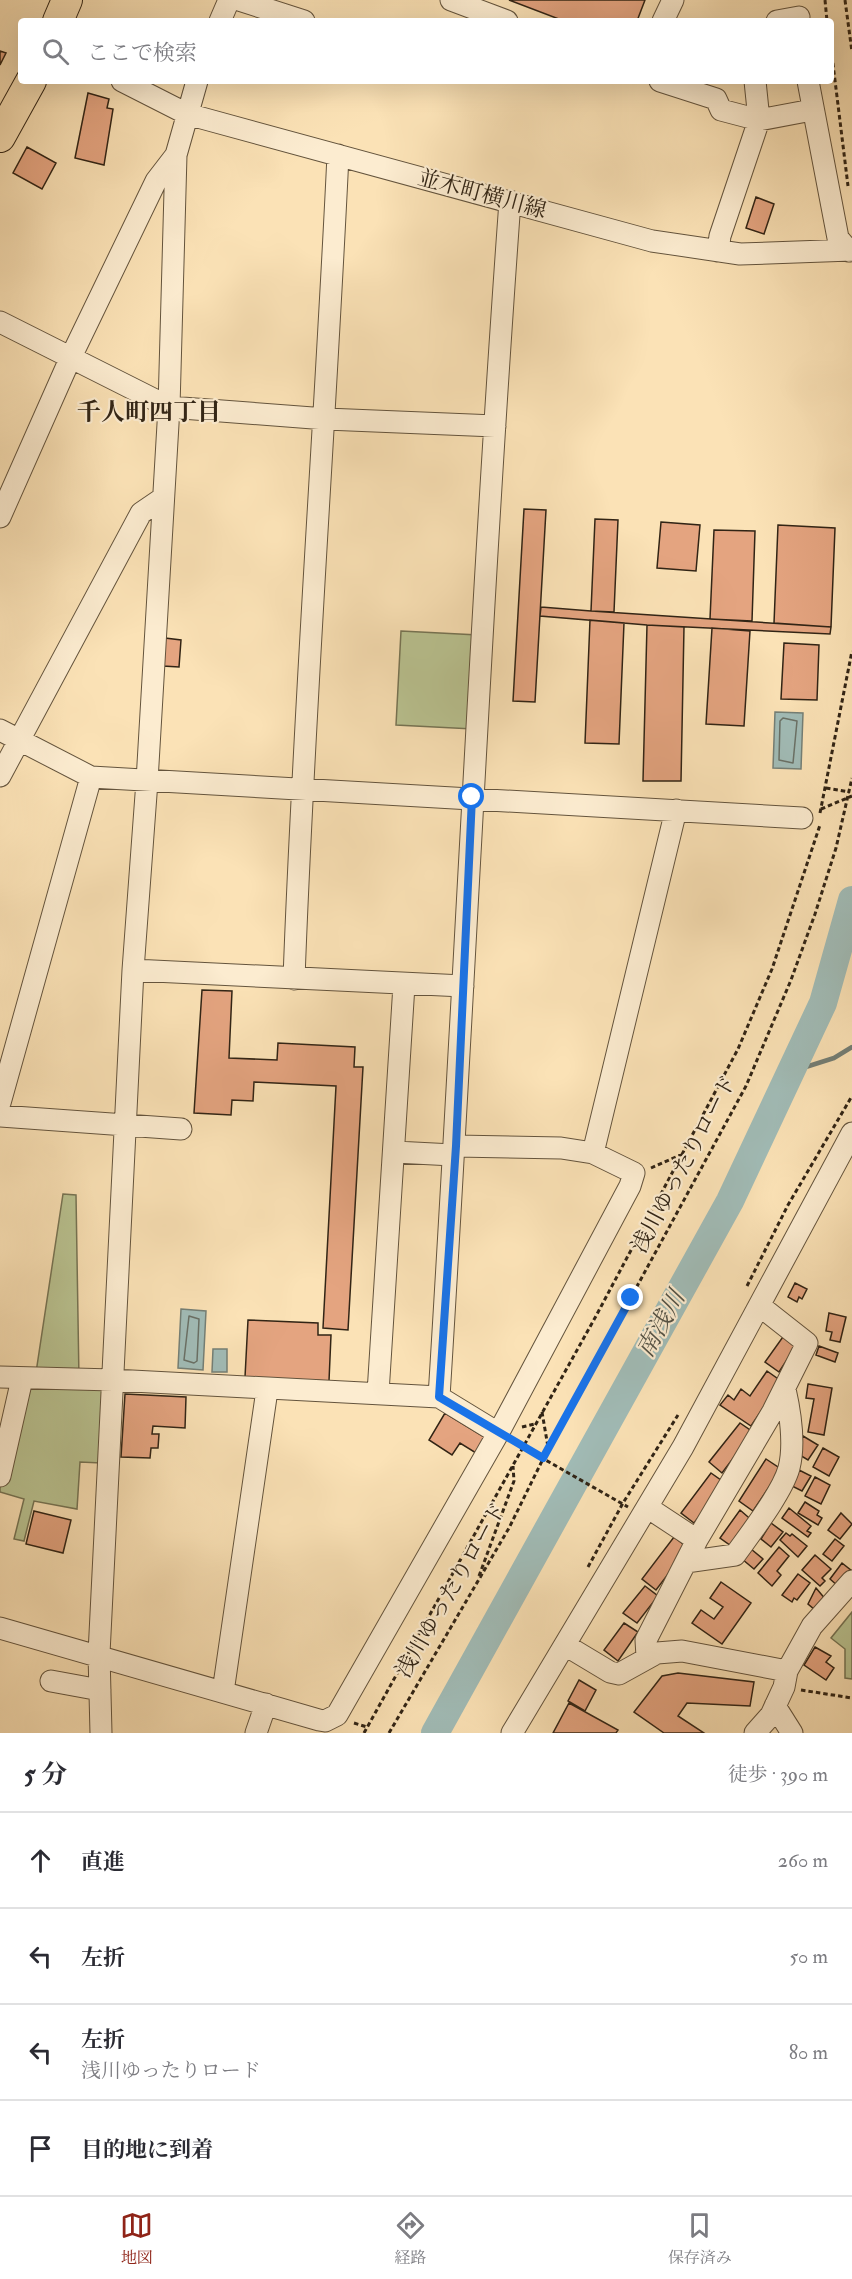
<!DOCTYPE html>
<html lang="ja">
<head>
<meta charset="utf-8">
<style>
	:root { --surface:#fff; --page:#f7f7f7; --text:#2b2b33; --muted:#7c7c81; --line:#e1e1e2; --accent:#8f2418 }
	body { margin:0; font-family:"IM FELL Double Pica","Noto Serif JP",serif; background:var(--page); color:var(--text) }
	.stop { position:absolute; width:18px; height:18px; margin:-14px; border:4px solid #1a73e8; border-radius:50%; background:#fff }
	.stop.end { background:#1a73e8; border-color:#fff; box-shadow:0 2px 6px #0008 }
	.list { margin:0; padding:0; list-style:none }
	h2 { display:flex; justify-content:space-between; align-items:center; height:78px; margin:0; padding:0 24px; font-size:26px }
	h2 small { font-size:20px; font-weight:400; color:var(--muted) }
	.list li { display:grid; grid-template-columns:39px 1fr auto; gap:18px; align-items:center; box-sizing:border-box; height:96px; padding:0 24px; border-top:2px solid var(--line) }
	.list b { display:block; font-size:22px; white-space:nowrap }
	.list p { margin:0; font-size:20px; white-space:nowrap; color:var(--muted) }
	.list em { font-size:20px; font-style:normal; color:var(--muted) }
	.icon { flex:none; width:33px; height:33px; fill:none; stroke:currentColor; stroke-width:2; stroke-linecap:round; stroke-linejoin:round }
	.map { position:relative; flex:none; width:852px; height:1733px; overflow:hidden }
	.search { position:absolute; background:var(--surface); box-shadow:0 6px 24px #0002; left:18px; right:18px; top:18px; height:66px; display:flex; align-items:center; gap:15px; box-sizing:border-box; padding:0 21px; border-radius:6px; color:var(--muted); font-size:22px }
	.sheet { height:462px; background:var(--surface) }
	nav { display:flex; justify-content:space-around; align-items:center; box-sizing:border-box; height:84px; border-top:2px solid var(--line); background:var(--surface); font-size:16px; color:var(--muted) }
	nav a { display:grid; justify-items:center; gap:3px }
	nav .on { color:var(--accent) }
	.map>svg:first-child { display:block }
	.green { fill:#bac492; stroke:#767454; stroke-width:1.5 }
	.water { fill:#a1bcb7; stroke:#747f76; stroke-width:1.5 }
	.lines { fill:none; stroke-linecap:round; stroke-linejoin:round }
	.shore { stroke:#697066; stroke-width:1.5 }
	.stream { stroke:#747f76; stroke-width:4.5 }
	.river { stroke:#a1bcb7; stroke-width:28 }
	.building { fill:#e4a480; stroke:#312415; stroke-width:1.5 }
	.minor-casing { stroke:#64543d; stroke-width:23 }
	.highway-casing { stroke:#312415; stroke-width:32 }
	.path { stroke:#312415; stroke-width:3; stroke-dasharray:4.5 3; stroke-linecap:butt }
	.minor { stroke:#fcecd0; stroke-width:21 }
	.highway { stroke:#fbe2b6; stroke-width:30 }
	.route { stroke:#1a73e8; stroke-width:8 }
	.labels { text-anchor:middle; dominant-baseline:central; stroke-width:4.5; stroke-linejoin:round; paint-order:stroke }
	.street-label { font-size:22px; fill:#312415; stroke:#fcecd0 }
	.neighbourhood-label { font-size:24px; font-weight:bold; fill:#312415; stroke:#fcecd0 }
	.water-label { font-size:24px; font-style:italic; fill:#535246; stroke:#fcecd0 }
</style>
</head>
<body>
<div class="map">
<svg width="852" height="1733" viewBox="0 0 852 1733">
	<rect width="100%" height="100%" fill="#fbe2b6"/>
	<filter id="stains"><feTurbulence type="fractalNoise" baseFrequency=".00333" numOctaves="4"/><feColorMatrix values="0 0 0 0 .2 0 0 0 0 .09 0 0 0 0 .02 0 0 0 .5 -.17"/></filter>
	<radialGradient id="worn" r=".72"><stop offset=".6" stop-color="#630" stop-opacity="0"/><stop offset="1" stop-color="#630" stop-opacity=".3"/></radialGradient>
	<path class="green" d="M401 631 478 635 473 729 396 725Z
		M63 1194 76 1195 79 1380H105L101 1463 80 1462 77 1509 34 1501 24 1541 14 1539 24 1499 0 1492V1476L22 1379H35Z
		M852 1612V1679L845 1678V1649L831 1638Z"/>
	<path class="water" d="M775 712 803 713 801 769 773 768Z
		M181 1309 206 1311 203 1370 178 1368Z
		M213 1349H227V1372H212Z"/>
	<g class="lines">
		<path class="shore" d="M783 718 797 721 793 763 779 760 780 721Z
			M189 1316 199 1319 197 1361 194 1363 184 1360Z"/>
		<path class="stream" d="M790 1072 834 1058 852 1047"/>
		<path class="river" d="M435 1733 730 1201 823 1003 852 900"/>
	</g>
	<path class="building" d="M509 0H645L637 21H564Z
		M0 51 6 53 0 65Z
		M88 93 109 99 107 108 113 109 104 165 75 158Z
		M27 147 56 163 42 189 13 173Z
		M756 197 774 204 764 234 746 228Z
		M524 509 546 510 535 702 513 701Z
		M595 519 618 520 614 612 591 611Z
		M661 522 700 525 696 571 657 568Z
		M778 525 835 528 831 627 774 623Z
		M714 530 755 531 752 621 710 619Z
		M541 607 591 611 831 627 830 634 647 625 540 616Z
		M590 620 624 623 619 744 585 743Z
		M647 625 684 627 681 781H643Z
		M712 628 750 631 744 726 706 724Z
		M165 638 181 640 179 667 163 666Z
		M784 643 819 645 817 700 781 699Z
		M202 990 232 991 229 1058 277 1060 278 1043 355 1047 354 1067H363L348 1330 323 1328 336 1086 254 1082 253 1101 232 1100 231 1115 194 1113Z
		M795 1283 807 1289 802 1299 799 1297 797 1302 788 1297Z
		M829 1313 846 1317 840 1342 830 1340 832 1332 826 1331Z
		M248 1320 318 1323V1335H331L329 1381 245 1377Z
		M785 1334 798 1343 779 1372 765 1362Z
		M819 1346 838 1353 835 1362 816 1355Z
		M767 1371 781 1381 751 1426 720 1405 728 1395 734 1400 741 1389 750 1396Z
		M808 1384 832 1388 824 1435 808 1432 814 1399 806 1398Z
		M125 1394 186 1397 185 1428 153 1426 152 1434H159L158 1448H151L150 1458 121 1457Z
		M445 1413 486 1438 476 1453 460 1443 452 1455 429 1440Z
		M740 1423 753 1432 722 1473 709 1462Z
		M803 1436 818 1445 808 1460 798 1454 797 1447Z
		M823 1448 839 1457 829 1476 813 1467Z
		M766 1459 781 1469 753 1511 739 1501Z
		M799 1470 811 1476 802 1491 788 1484Z
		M711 1473 725 1483 694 1523 681 1513Z
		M815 1477 830 1485 821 1504 805 1496Z
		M805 1502 819 1511 817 1515 822 1518 818 1525 798 1513Z
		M789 1508 811 1526 807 1531 811 1533 808 1537 782 1518Z
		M740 1510 755 1523 734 1548 720 1538Z
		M34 1511 71 1520 63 1553 26 1544Z
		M841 1513 852 1524 840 1539 828 1530Z
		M771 1523 783 1532 771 1547 761 1539Z
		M786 1533 790 1536 792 1534 807 1546 798 1557 780 1540Z
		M674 1537 688 1548 656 1590 642 1579Z
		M835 1539 844 1546 832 1561 823 1554Z
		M779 1547 789 1556 777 1571 781 1575 772 1586 758 1573Z
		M751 1549 763 1559 754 1569 742 1559Z
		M815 1555 831 1569 822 1578 825 1581 820 1586 802 1570Z
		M842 1563 852 1571 839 1587 830 1579Z
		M798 1574 810 1583 797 1600 794 1598 792 1602 782 1595Z
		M721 1582 751 1603 722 1644 692 1623 701 1610 714 1619 723 1607 710 1598Z
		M645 1586 658 1596 637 1623 623 1613Z
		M816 1588 827 1601 820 1614 808 1604Z
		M624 1623 638 1632 618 1661 604 1650Z
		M815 1647 831 1656 826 1662 834 1668 826 1680 804 1665Z
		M678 1673 754 1682 750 1706 687 1703 678 1716 704 1733H664L634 1712 662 1676Z
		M579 1680 596 1690 585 1711 568 1701Z
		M569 1703 618 1730 616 1733H553Z"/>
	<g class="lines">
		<defs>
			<path id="minor" d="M239 0 304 21
				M451 0 507 21
				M220 21 229 0
				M663 21 673 0
				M777 21 799 17
				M122 81 187 114 652 241 740 254 852 250
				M660 81 716 99 721 110 759 120 812 110
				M808 81 838 238 849 251
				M718 251 720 236 759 120 755 81
				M0 322 169 407 326 419 495 426
				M0 517 70 359 156 181 176 155
				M0 730 91 777 802 818
				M0 776 141 513 163 498
				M133 970 463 986
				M294 979C304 704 325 430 338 155
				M0 1103 91 777
				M0 1116 181 1129
				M456 1146 561 1148 593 1153 676 810
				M395 1152 453 1155
				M0 1377 113 1380 439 1397 498 1433
				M378 1393 404 985
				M439 1397C464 999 481 599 510 201
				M0 1476 22 1379
				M647 1507 697 1540
				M686 1562 735 1555C750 1534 782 1493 789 1468 795 1445 790 1411 785 1389
				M0 1628 319 1720 325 1721 337 1715 500 1430 630 1186 634 1173 593 1153
				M565 1645 610 1672 619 1674 657 1653 682 1651 787 1671
				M647 1657 646 1640 697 1540 773 1411 807 1343 760 1306
				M51 1681 100 1690
				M223 1692 267 1390
				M775 1706 792 1733
				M101 1733 99 1654 133 970 147 781 169 407 176 155 197 81
				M256 1733 266 1704
				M512 1733 683 1447 852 1133
				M755 1733 771 1715 784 1687 787 1671 812 1626 852 1581"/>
			<path id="highway" d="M58 21 67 0
				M0 137 31 81"/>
		</defs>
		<use href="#minor" class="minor-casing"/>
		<use href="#highway" class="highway-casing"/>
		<path class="path" d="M825 0 827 21
			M845 0 852 52
			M831 48 848 186
			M826 788 849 792
			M821 809 852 796
			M820 813 852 651
			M651 1168 685 1153
			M747 1286 788 1205 852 1096
			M542 1412 548 1447
			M522 1427 535 1424
			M514 1442 628 1507
			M588 1567 623 1503 678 1415
			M479 1576 514 1481 513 1466
			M801 1690 852 1698
			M354 1723 367 1727
			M364 1733 596 1316 738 1049 772 969 820 825
			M389 1733 509 1528 543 1459 746 1086 791 980 815 914 836 848 852 778"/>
		<use href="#minor" class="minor"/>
		<use href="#highway" class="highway"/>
	</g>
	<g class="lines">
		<path class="route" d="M472 797 456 1146 439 1397 543 1458 631 1298"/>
	</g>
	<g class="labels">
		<g class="street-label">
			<text transform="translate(482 194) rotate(15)">並木町横川線</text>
			<text transform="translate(684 1164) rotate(-62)">浅川ゆったりロード</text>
			<text transform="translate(451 1590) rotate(-60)">浅川ゆったりロード</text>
		</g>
		<g class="neighbourhood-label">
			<text x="149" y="412">千人町四丁目</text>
		</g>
		<g class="water-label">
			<text transform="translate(661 1324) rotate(-61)">南浅川</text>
		</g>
	</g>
	<rect width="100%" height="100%" filter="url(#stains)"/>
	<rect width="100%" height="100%" fill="url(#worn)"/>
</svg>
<div class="stop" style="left:472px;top:797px"></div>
<div class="stop end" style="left:631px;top:1298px"></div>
<div class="search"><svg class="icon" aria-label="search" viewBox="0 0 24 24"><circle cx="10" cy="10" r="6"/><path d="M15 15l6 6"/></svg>ここで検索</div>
</div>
<section class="sheet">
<h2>5 分<small>徒歩 · 390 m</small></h2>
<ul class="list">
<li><svg class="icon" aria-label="ahead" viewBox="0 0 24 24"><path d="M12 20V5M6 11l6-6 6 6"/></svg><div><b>直進</b></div><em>260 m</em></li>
<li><svg class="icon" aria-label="left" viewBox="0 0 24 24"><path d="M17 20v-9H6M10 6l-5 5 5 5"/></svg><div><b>左折</b></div><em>50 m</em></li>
<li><svg class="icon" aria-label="left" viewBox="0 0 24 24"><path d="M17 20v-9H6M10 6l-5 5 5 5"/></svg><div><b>左折</b><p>浅川ゆったりロード</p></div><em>80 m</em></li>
<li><svg class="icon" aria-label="arrive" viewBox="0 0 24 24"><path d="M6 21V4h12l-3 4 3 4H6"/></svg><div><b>目的地に到着</b></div></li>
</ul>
</section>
<nav>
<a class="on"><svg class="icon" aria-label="map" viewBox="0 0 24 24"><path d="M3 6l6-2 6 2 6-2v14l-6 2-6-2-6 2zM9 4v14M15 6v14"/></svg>地図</a>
<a><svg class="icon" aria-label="directions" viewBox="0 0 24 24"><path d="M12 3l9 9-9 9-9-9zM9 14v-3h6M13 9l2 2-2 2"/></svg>経路</a>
<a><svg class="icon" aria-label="saved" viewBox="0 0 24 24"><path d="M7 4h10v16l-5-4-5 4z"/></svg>保存済み</a>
</nav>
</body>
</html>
